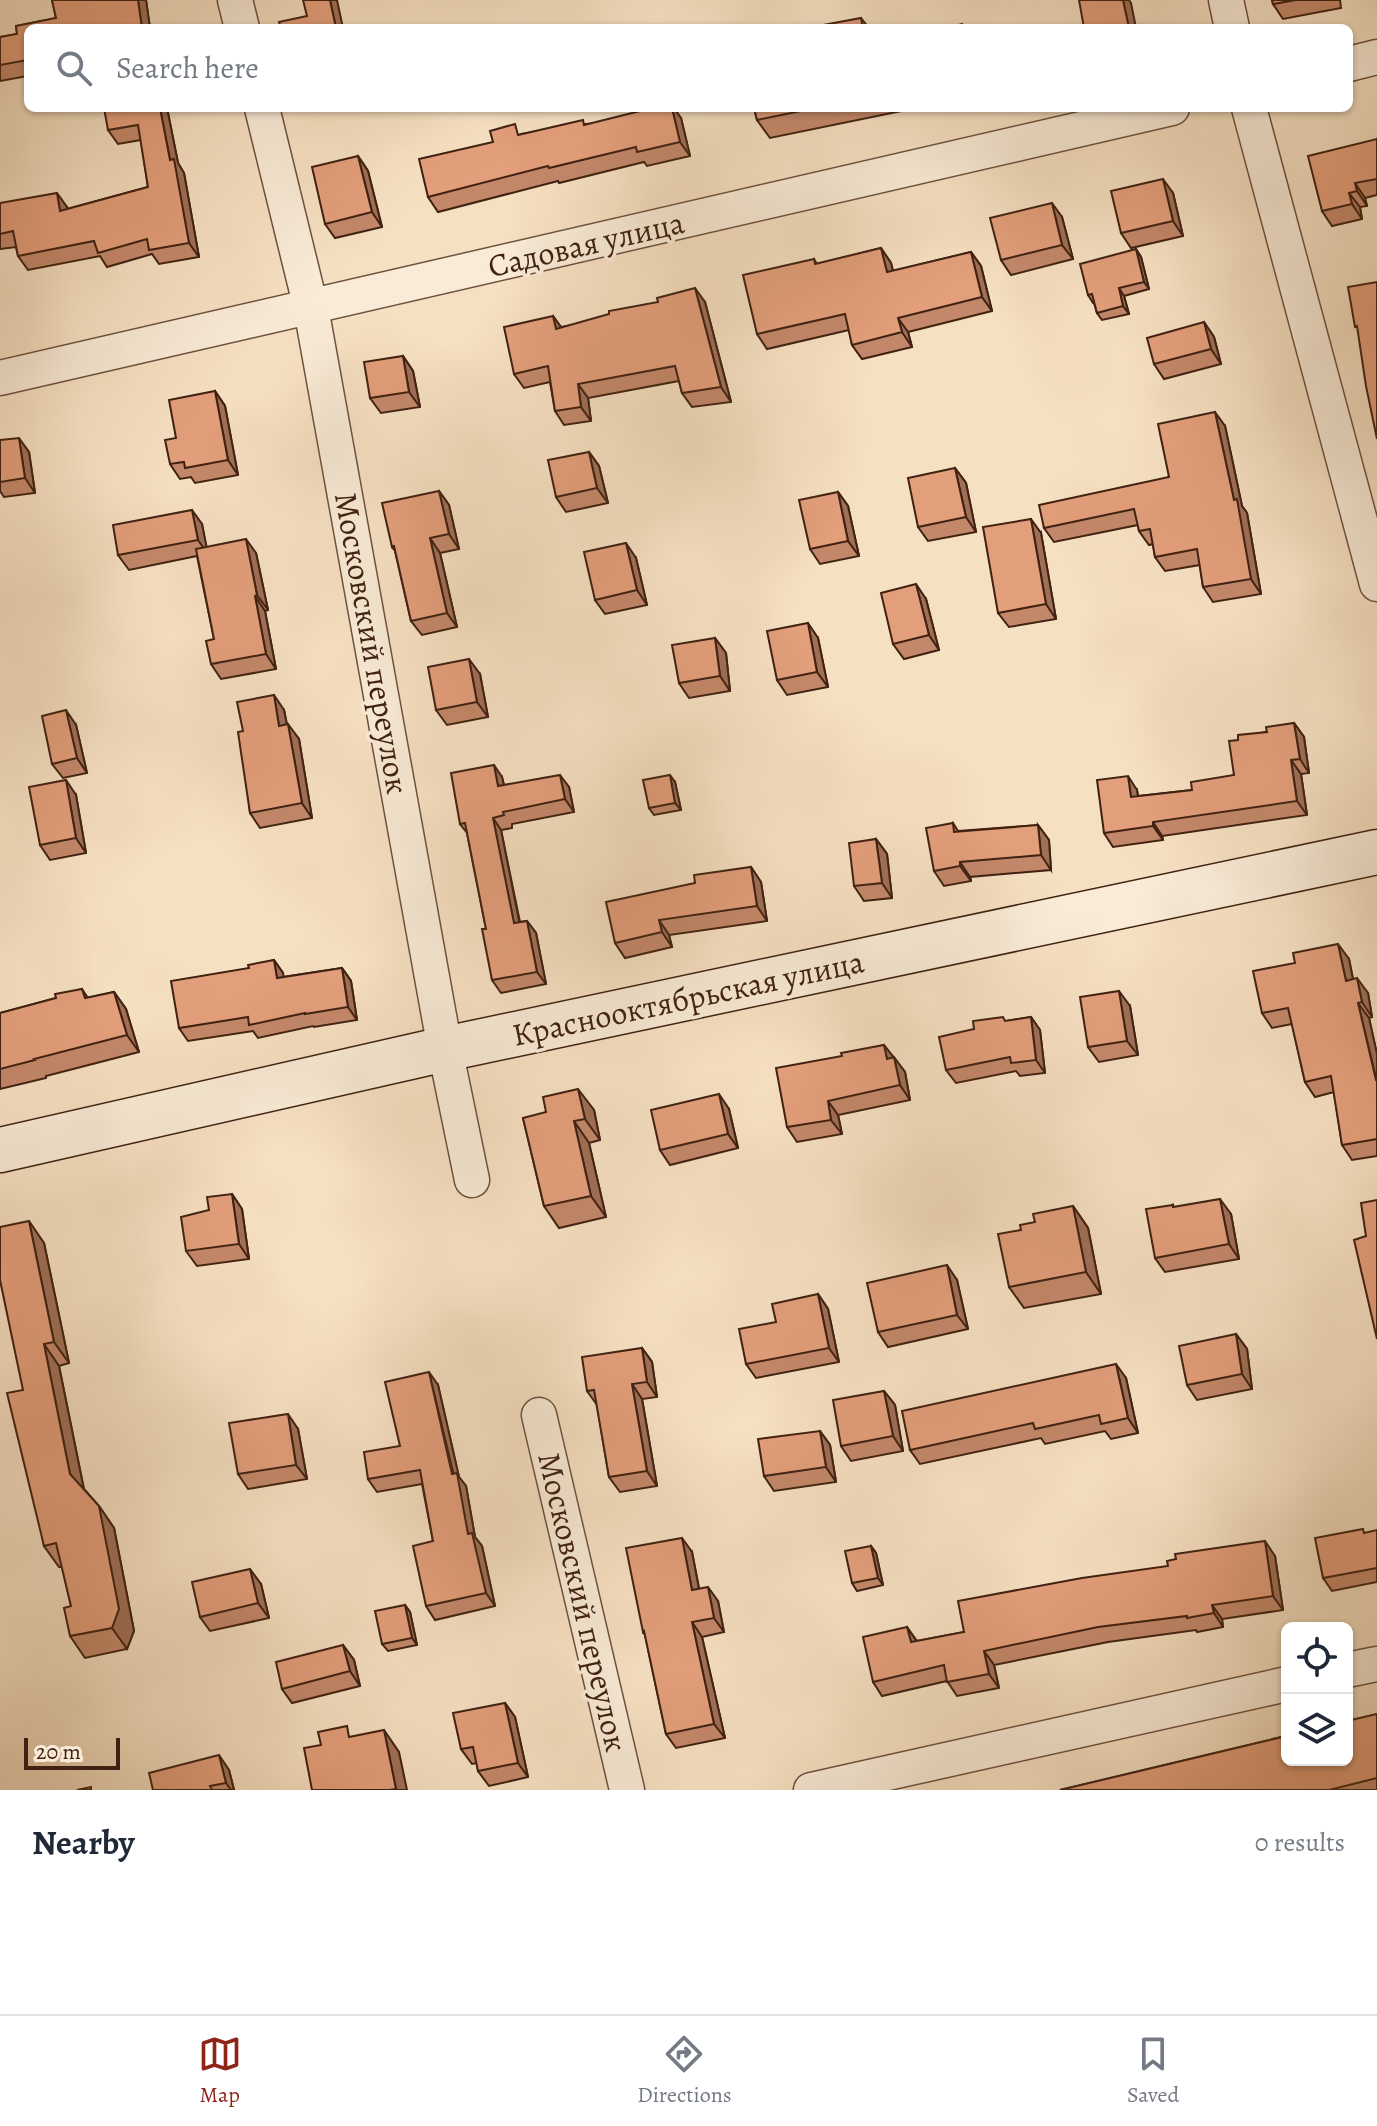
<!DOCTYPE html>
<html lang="en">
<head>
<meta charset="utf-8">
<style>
	:root { --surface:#fff; --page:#f2f2f3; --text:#1f2937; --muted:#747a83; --line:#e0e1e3; --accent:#8f2418 }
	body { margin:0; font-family:Alegreya,serif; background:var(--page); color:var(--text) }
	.controls { position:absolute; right:24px; bottom:24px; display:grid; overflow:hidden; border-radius:12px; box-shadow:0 2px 6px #0004 }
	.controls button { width:72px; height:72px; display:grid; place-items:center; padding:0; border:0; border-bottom:2px solid var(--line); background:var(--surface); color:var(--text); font:40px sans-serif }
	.scale { position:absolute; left:24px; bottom:20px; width:96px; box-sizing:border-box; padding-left:8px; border:4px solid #402112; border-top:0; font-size:22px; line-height:28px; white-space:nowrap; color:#402112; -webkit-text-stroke:6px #f9ebd7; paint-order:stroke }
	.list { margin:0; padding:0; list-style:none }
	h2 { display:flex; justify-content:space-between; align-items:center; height:104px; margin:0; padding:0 32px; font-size:34px }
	h2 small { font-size:26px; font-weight:400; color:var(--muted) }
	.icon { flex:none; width:44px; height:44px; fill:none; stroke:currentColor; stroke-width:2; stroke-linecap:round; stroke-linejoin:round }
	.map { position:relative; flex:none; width:1377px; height:1790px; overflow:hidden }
	.search { position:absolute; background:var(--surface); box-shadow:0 2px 6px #0004; left:24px; right:24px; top:24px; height:88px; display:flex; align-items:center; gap:20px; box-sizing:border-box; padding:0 28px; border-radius:12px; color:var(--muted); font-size:30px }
	.sheet { height:224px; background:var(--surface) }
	nav { display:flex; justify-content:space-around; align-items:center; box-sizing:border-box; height:112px; border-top:2px solid var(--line); background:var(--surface); font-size:22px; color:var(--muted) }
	nav a { display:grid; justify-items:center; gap:4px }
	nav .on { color:var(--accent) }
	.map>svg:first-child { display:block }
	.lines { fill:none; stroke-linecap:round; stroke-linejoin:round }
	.street-casing { stroke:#6e513e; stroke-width:37 }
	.secondary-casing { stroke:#402112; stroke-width:47 }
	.street { stroke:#f9ebd7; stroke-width:34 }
	.secondary { stroke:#f9ebd7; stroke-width:44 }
	.wall { fill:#c3886a; stroke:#402112; stroke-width:2 }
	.shaded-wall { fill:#9f6f56; stroke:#402112; stroke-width:2 }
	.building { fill:#e39e7b; stroke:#402112; stroke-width:2 }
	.labels { text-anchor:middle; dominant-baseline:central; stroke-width:7; stroke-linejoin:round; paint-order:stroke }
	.street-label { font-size:32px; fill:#402112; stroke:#f9ebd7 }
</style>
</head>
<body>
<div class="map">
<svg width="1377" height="1790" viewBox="0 0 1377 1790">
	<rect width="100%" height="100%" fill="#f6e0c2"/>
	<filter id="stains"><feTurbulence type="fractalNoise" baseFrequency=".0025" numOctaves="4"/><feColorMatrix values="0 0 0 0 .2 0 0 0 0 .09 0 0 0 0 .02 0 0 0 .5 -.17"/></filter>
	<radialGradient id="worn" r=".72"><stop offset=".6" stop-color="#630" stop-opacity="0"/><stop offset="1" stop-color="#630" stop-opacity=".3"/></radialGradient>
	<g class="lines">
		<defs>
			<path id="street" d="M235 0 242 28
				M1226 0 1232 28
				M1349 64 1377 57
				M262 108 311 308 445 1049 472 1180
				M1249 108 1377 584
				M0 378 1172 108
				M539 1415 627 1790
				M1347 1670 1377 1664
				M811 1790 1287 1684"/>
			<path id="secondary" d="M0 1150 445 1049 1377 852"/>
		</defs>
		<use href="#street" class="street-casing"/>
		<use href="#secondary" class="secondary-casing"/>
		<use href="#street" class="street"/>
		<use href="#secondary" class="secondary"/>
	</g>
	<path class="wall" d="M52 0H146L150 28H28V76L0 81V37L17 34 16 26 56 18Z
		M1272 0H1340L1341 8 1283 19 1273 4Z
		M167 108 178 163 184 173 199 257 159 264 152 254 107 267 100 256 28 270 18 256 16 247 0 249V203L67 207V209L148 187 141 140 118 144 108 130Z
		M754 108H916L770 138 757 120Z
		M681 118 690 156 647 166 644 162 559 183 558 181 438 212 428 197 521 134 586 124Z
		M1377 139V195L1365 198 1367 206 1360 207 1362 219 1332 226 1322 211Z
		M358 156 368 171 382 227 335 238 325 224Z
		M1173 193 1183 236 1131 248 1121 233Z
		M1062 217 1073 259 1011 275 1001 260Z
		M881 248 891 263 893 271 971 252 981 266 992 311 908 332 912 347 862 359 852 345 849 330 767 349 757 334 814 259 817 264Z
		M1136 249 1141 257 1149 289 1124 296 1129 314 1102 320 1097 313 1094 303H1093L1088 295Z
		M705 302 731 402 692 407 682 393 679 381 588 398 591 421 564 425 555 411 550 382 524 388 514 374 553 316 561 327Z
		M1204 322 1214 337 1221 364 1164 379 1154 364Z
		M403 356 413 371 420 407 381 413 370 398Z
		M215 391 225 406 238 475 195 483 191 477 180 479 170 464 176 438Z
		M1225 426 1242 506 1247 513 1261 594 1213 602 1203 587 1200 565 1165 571 1155 557 1153 544 1149 545 1139 531 1138 525 1054 542 1044 528 1169 477Z
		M0 440 29 452 35 493 4 497 0 491Z
		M589 452 599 466 608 503 566 512 556 497Z
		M955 468 966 483 976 532 928 541 918 527Z
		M439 491 449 505 459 549 440 553 457 627 422 635 411 621 395 551 392 547Z
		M838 492 848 506 859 556 820 564 810 549Z
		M202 524 206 547 256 553 268 610 265 611 276 669 221 679 211 664 214 639 197 556 129 570 118 555Z
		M1041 533 1056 619 1009 627 998 613Z
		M636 558 647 605 605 614 595 600Z
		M926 599 939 650 904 659 893 644Z
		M715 638 726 653 730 691 689 698 679 683Z
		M818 638 828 687 787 695 777 680Z
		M480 674 488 717 447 725 436 710Z
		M284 710 287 725 299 739 312 818 260 828 250 813 243 731Z
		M1294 723 1304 737 1309 773 1301 774 1307 815 1162 836 1163 840 1113 847 1104 833 1137 790 1138 796 1192 790 1234 775 1238 740Z
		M76 725 87 773 63 778 52 764Z
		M502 777 504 785 569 787 574 812 512 824V828L501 830 520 922 527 921 536 933 546 984 501 993 492 980 486 929 467 833 460 824Z
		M675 782 681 810 654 815 649 808Z
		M76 795 86 853 50 860 40 845Z
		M953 823 958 831 1038 825 1049 840 1051 870 970 877 971 881 944 886 934 871Z
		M876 839 887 854 892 898 864 901 854 886Z
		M751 867 761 882 767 921 669 935 672 947 625 958 615 943 695 883Z
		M1349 959 1353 979 1368 993 1372 1017 1369 1018 1377 1054V1156L1352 1160 1342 1145 1334 1092 1315 1097 1305 1082 1292 1024 1272 1028 1262 1013Z
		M274 960 283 973V977L342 968 351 981 357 1020 314 1027 313 1026 258 1038 253 1031 188 1041 179 1028 249 968Z
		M82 989 88 998 114 992 126 1009 139 1052 46 1076V1078L0 1089V1013L56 998Z
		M1130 1006 1138 1055 1099 1062 1088 1047Z
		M1031 1017 1040 1030 1045 1073 1020 1076 1016 1071 956 1083 946 1070 974 1029 1006 1021Z
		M884 1045 905 1072 910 1100 838 1115 842 1134 797 1142 787 1127 842 1056Z
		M729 1109 738 1148 670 1165 660 1150Z
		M594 1110 600 1140 589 1143 606 1217 559 1228 544 1206 523 1118Z
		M232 1194 242 1209 249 1259 197 1266 186 1251 209 1210Z
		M1173 1205 1174 1207 1231 1214 1239 1259 1165 1272 1155 1258Z
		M1073 1206 1088 1228 1101 1294 1024 1308 1009 1287 1021 1230Z
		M44 1243 69 1363 59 1366 84 1489 99 1506 114 1528 134 1631 127 1649 85 1658 70 1636 71 1606 62 1567H59L44 1546 23 1390Z
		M957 1280 968 1329 888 1347 878 1332Z
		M818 1294 828 1309 839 1362 756 1378 746 1364 776 1322Z
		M1236 1334 1247 1349 1252 1389 1197 1400 1187 1385Z
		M642 1348 652 1362 657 1397 642 1399 657 1486 620 1492 609 1477 597 1405 587 1391Z
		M1126 1378 1138 1433 1111 1439 1105 1431 1045 1444 1041 1438 920 1464 910 1450Z
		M438 1385 459 1477 466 1486 475 1537 482 1546 495 1606 435 1620 426 1606 433 1541 422 1484 377 1492 368 1479 400 1446Z
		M884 1391 895 1405 903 1451 851 1461 841 1446Z
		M298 1429 307 1479 248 1489 238 1474Z
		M820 1431 830 1445 836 1482 774 1491 764 1476Z
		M1377 1530V1582L1332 1591 1323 1578Z
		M871 1546 876 1553 883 1585 857 1591 852 1583Z
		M692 1552 699 1588 718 1601 724 1632 702 1637 725 1738 676 1748 666 1734 645 1635 643 1632Z
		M1275 1556 1283 1610 1222 1619 1223 1627 1197 1632 1196 1630 1108 1642 994 1665 999 1688 957 1696 947 1681 882 1696 873 1682 907 1627 917 1641 964 1632Z
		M261 1584 269 1618 210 1631 200 1617Z
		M405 1605 410 1612 417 1645 388 1651 382 1644Z
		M343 1645 354 1660 360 1686 292 1703 282 1689Z
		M505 1703 515 1717 528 1777 489 1786 478 1771 477 1763 472 1764 461 1749Z
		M1377 1714V1790H1060Z
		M229 1770 234 1790H153Z"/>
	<path class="shaded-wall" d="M138 0H146L150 28H142Z
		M330 0H337L343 28H336Z
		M1123 0H1129L1131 3 1136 28H1129Z
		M861 18 869 28H863Z
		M160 108H167L178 163 184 173 199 257 189 243 170 160Z
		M672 108H674L681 118 690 156 680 142Z
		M358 156 368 171 382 227 372 212Z
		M1163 179 1173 193 1183 236 1173 221Z
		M1355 183 1365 198 1367 206 1357 191Z
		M57 193 67 207 70 225 60 211Z
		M1349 193 1360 207 1362 219 1352 204Z
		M1052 203 1062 217 1073 259 1062 245Z
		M881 248 891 263 897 287 887 272Z
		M1136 249 1141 257 1149 289 1144 282Z
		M971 252 981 266 992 311 982 297Z
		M695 288 705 302 731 402 721 387Z
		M1119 288 1124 296 1129 314 1123 306Z
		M553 316 563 330 556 329Z
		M898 318 908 332 912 347 902 332Z
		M1204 322 1214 337 1221 364 1211 349Z
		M403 356 413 371 420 407 409 392Z
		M578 384 588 398 591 421 581 407Z
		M215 391 225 406 238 475 228 460Z
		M1215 412 1225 426 1242 506 1247 513 1261 594 1251 579Z
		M19 438 29 452 35 493 25 478Z
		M589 452 599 466 608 503 597 488Z
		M955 468 966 483 976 532 966 517Z
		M439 491 449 505 459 549 449 534Z
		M838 492 848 506 859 556 848 541Z
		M192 510 202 524 208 554 198 540Z
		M1031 519 1041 533 1056 619 1046 604Z
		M430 538 440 553 457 627 447 613Z
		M246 539 256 553 268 610 257 595Z
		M626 543 636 558 647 605 637 590Z
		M916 584 926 599 939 650 929 635Z
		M255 596 265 611 276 669 266 654Z
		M808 623 818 638 828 687 817 672Z
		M715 638 726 653 730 691 720 676Z
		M469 659 480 674 488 717 477 702Z
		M274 695 284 710 290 740 279 726Z
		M66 710 76 725 87 773 77 758Z
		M1294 723 1304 737 1309 773 1300 759Z
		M288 724 299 739 312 818 302 803Z
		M1291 760 1301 774 1307 815 1297 801Z
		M494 765 502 777 507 799 498 786Z
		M560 775 569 787 574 812 565 799Z
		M670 775 675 782 681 810 675 803Z
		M1128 776 1137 790 1140 811 1131 797Z
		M66 780 76 795 86 853 76 838Z
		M493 818 501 830 522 936 514 923Z
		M1153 822 1162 836 1163 840 1153 826Z
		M1038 825 1049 840 1051 870 1041 855Z
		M876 839 887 854 892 898 882 883Z
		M960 862 970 877 971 881 960 866Z
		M751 867 761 882 767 921 757 906Z
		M659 920 669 935 672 947 662 932Z
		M527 921 536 933 546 984 537 972Z
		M1338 944 1349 959 1356 995 1346 981Z
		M274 960 283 973 286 991 277 978Z
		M342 968 351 981 357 1020 348 1007Z
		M1357 978 1368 993 1372 1017 1362 1002Z
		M1119 991 1130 1006 1138 1055 1127 1041Z
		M114 992 126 1009 139 1052 127 1035Z
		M1358 1003 1369 1018 1377 1054V1082Z
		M1031 1017 1040 1030 1045 1073 1036 1060Z
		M884 1045 895 1059H887Z
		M894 1057 905 1072 910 1100 900 1085Z
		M578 1089 594 1110 600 1140 585 1119Z
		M719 1094 729 1109 738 1148 728 1134Z
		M828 1101 838 1115 842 1134 831 1120Z
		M574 1121 589 1143 606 1217 591 1196Z
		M232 1194 242 1209 249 1259 239 1244Z
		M1220 1199 1231 1214 1239 1259 1229 1244Z
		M1073 1206 1088 1228 1101 1294 1086 1272Z
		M29 1221 44 1243 69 1363 54 1342Z
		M947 1265 957 1280 968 1329 957 1315Z
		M818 1294 828 1309 839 1362 829 1348Z
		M1236 1334 1247 1349 1252 1389 1242 1374Z
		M44 1344 59 1366 85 1495 70 1474Z
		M642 1348 652 1362 657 1397 647 1382Z
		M1116 1364 1126 1378 1138 1433 1128 1418Z
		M429 1372 438 1385 459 1477 466 1486 475 1537 482 1546 495 1606 486 1593 468 1534Z
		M632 1384 642 1399 657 1486 647 1471Z
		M884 1391 895 1405 903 1451 893 1436Z
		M288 1414 298 1429 307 1479 296 1465Z
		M820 1431 830 1445 836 1482 826 1467Z
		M99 1506 114 1528 134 1631 127 1649 112 1628Z
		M682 1538 692 1552 702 1605 692 1590Z
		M1265 1541 1275 1556 1283 1610 1273 1596Z
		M871 1546 876 1553 883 1585 878 1578Z
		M250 1569 261 1584 269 1618 258 1603Z
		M708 1587 718 1601 724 1632 714 1618Z
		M405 1605 410 1612 417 1645 412 1638Z
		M1212 1605 1222 1619 1223 1627 1214 1613Z
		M692 1622 702 1637 725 1738 714 1724Z
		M907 1627 917 1642H911Z
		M343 1645 354 1660 360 1686 350 1671Z
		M984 1651 994 1665 999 1688 989 1674Z
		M505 1703 515 1717 528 1777 518 1763Z
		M384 1730 399 1752 407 1790H397L396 1789Z
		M219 1755 229 1770 234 1790H231L226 1783Z"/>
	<path class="building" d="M52 0H138L142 28H28V60L0 65V37L17 34 16 26 56 18Z
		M303 0H330L336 28H281L279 22 307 16Z
		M1079 0H1123L1129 28H1084Z
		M1272 0H1296L1273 4Z
		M861 18 863 28H824L823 25Z
		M962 24 963 28H948Z
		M104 108H160L170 160 174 159 189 243 149 250 147 239 98 253 94 241 18 256 13 231 0 234V203L57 193 60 211 148 187 138 125 108 130Z
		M652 108H672L680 142 637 152 636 147 549 168 548 166 428 197 419 159 493 142 490 131 515 124 518 135 583 120 584 125Z
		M754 108H815L757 120Z
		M1377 139V179L1355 183 1357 191 1349 193 1352 204 1322 211 1308 156Z
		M358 156 372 212 325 224 312 167Z
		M1163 179 1173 221 1121 233 1111 191Z
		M1052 203 1062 245 1001 260 990 218Z
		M881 248 887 272 971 252 982 297 898 318 902 332 852 345 845 314 757 334 743 275 814 259 815 264Z
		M1136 249 1144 282 1119 288 1123 306 1097 313 1092 294 1088 295 1080 264Z
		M1377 282V439L1366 386 1357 326 1355 327 1348 287Z
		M695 288 721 387 682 393 675 366 578 384 581 407 555 411 548 366 514 374 504 327 553 316 556 329 609 314V311L658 302 657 298Z
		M1204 322 1211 349 1154 364 1147 338Z
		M403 356 409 392 370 398 364 362Z
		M215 391 228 460 185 468 184 462 170 464 165 440 176 438 169 400Z
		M1215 412 1234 500 1237 499 1251 579 1203 587 1197 549 1155 557 1150 529 1139 531 1134 509 1044 528 1039 505 1169 477 1158 424Z
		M19 438 25 478 0 482V440Z
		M589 452 597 488 556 497 548 460Z
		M955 468 966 517 918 527 908 478Z
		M439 491 449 534 430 538 447 613 411 621 394 546 392 547 382 503Z
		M838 492 848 541 810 549 799 500Z
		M192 510 198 540 118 555 113 525Z
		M1031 519 1046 604 998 613 983 527Z
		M246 539 257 595 255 596 266 654 211 664 206 641 214 639 196 549Z
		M626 543 637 590 595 600 584 552Z
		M916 584 929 635 893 644 881 593Z
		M808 623 817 672 777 680 767 631Z
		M715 638 720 676 679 683 672 645Z
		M469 659 477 702 436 710 428 667Z
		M274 695 279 726 288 724 302 803 250 813 238 732 243 731 237 702Z
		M66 710 77 758 52 764 42 716Z
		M1294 723 1300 759 1291 760 1297 801 1153 822V826L1104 833 1097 780 1128 776 1131 797 1192 790 1191 782 1234 775 1229 741 1238 740V735L1267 732 1266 727Z
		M494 765 498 786 560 775 565 799 503 812 504 815 493 818 514 923 527 921 537 972 492 980 482 929H486L465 823 460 824 451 773Z
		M670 775 675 803 649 808 643 780Z
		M66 780 76 838 40 845 29 787Z
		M953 823 954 832 1038 825 1041 855 960 862V866L934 871 926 828Z
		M876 839 882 883 854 886 849 843Z
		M751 867 757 906 659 920 662 932 615 943 606 902 695 883 694 875Z
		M1338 944 1346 981 1357 978 1362 1002 1358 1003 1376 1080H1377V1139L1342 1145 1331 1076 1305 1082 1288 1008 1262 1013 1253 971 1295 963 1293 953Z
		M274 960 277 978 342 968 348 1007 305 1014V1013L249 1025 248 1017 179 1028 171 981 249 968 248 965Z
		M82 989 85 998 114 992 127 1035 34 1059 35 1060 0 1069V1013L56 998 55 994Z
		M1119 991 1127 1041 1088 1047 1080 997Z
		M1003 1017 1005 1021 1031 1017 1036 1060 1011 1063 1010 1057 946 1070 939 1037 974 1029 973 1021Z
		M884 1045 887 1059 894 1057 900 1085 828 1101 831 1120 787 1127 776 1068 842 1056 841 1053Z
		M578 1089 585 1119 574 1121 591 1196 544 1206 523 1118 546 1112 543 1097Z
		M719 1094 728 1134 660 1150 651 1110Z
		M232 1194 239 1244 186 1251 181 1217 209 1210 207 1197Z
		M1220 1199 1229 1244 1155 1258 1146 1209 1173 1205V1207Z
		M1377 1200V1339L1354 1240 1366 1236 1361 1203Z
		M1073 1206 1086 1272 1009 1287 998 1234 1021 1230 1020 1225 1035 1222 1033 1214Z
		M29 1221 54 1342 44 1344 70 1474 99 1506 119 1609 112 1628 70 1636 64 1608 71 1606 56 1543 44 1546 7 1393 23 1390 0 1280V1227Z
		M947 1265 957 1315 878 1332 867 1283Z
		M818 1294 829 1348 746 1364 739 1329 776 1322 772 1304Z
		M1236 1334 1242 1374 1187 1385 1179 1346Z
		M642 1348 647 1382 632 1384 647 1471 609 1477 594 1390 587 1391 582 1357Z
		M1116 1364 1128 1418 1101 1424 1099 1415 1035 1429 1033 1423 910 1450 902 1411Z
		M429 1372 452 1474 457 1473 468 1534 472 1533 486 1593 426 1606 413 1546 433 1541 420 1470 368 1479 364 1452 400 1446 385 1382Z
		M884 1391 893 1436 841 1446 833 1400Z
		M288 1414 296 1465 238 1474 229 1423Z
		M820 1431 826 1467 764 1476 758 1439Z
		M1363 1529 1364 1533 1377 1530V1568L1323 1578 1315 1538Z
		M682 1538 692 1590 708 1587 714 1618 692 1622 714 1724 666 1734 644 1631 643 1632 626 1548Z
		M1265 1541 1273 1596 1212 1605 1214 1613 1187 1618V1616L1098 1627 984 1651 989 1674 947 1682 944 1665 873 1682 863 1637 907 1627 911 1642 964 1632 958 1601 1082 1578 1168 1566 1167 1561 1176 1559 1175 1554Z
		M871 1546 878 1578 852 1583 845 1551Z
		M250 1569 258 1603 200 1617 192 1582Z
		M405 1605 412 1638 382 1644 375 1611Z
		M343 1645 350 1671 282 1689 276 1662Z
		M505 1703 518 1763 478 1771 473 1747 461 1749 453 1713Z
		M1377 1714V1778L1329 1790H1060L1287 1736V1760H1347V1721Z
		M347 1726 349 1737 384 1730 396 1789 389 1790H312L304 1748 321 1745 318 1732Z
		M219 1755 226 1783 210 1786 212 1790H153L149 1773Z
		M91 1787V1790H77Z"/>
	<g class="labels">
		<g class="street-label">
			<text transform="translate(586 244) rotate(-13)">Садовая улица</text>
			<text transform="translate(372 643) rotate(80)">Московский переулок</text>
			<text transform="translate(688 998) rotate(-12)">Краснооктябрьская улица</text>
			<text transform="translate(583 1602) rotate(77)">Московский переулок</text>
		</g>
	</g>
	<rect width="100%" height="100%" filter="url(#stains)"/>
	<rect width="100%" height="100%" fill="url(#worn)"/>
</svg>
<div class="controls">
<button><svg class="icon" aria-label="locate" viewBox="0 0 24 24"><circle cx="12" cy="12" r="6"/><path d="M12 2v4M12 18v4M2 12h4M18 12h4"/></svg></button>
<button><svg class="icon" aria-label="layers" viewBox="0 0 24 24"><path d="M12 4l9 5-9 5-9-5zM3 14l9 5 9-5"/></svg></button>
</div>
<div class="scale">20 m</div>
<div class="search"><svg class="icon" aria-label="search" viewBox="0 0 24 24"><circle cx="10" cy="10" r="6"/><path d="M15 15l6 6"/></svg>Search here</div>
</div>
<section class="sheet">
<h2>Nearby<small>0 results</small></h2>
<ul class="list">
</ul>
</section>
<nav>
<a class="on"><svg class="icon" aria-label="map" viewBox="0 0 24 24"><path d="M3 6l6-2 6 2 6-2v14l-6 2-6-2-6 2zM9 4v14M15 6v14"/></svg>Map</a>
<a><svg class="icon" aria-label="directions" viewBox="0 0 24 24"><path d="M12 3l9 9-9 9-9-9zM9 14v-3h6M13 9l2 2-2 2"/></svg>Directions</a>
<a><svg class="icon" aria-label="saved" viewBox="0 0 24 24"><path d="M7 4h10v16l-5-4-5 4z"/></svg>Saved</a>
</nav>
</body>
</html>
